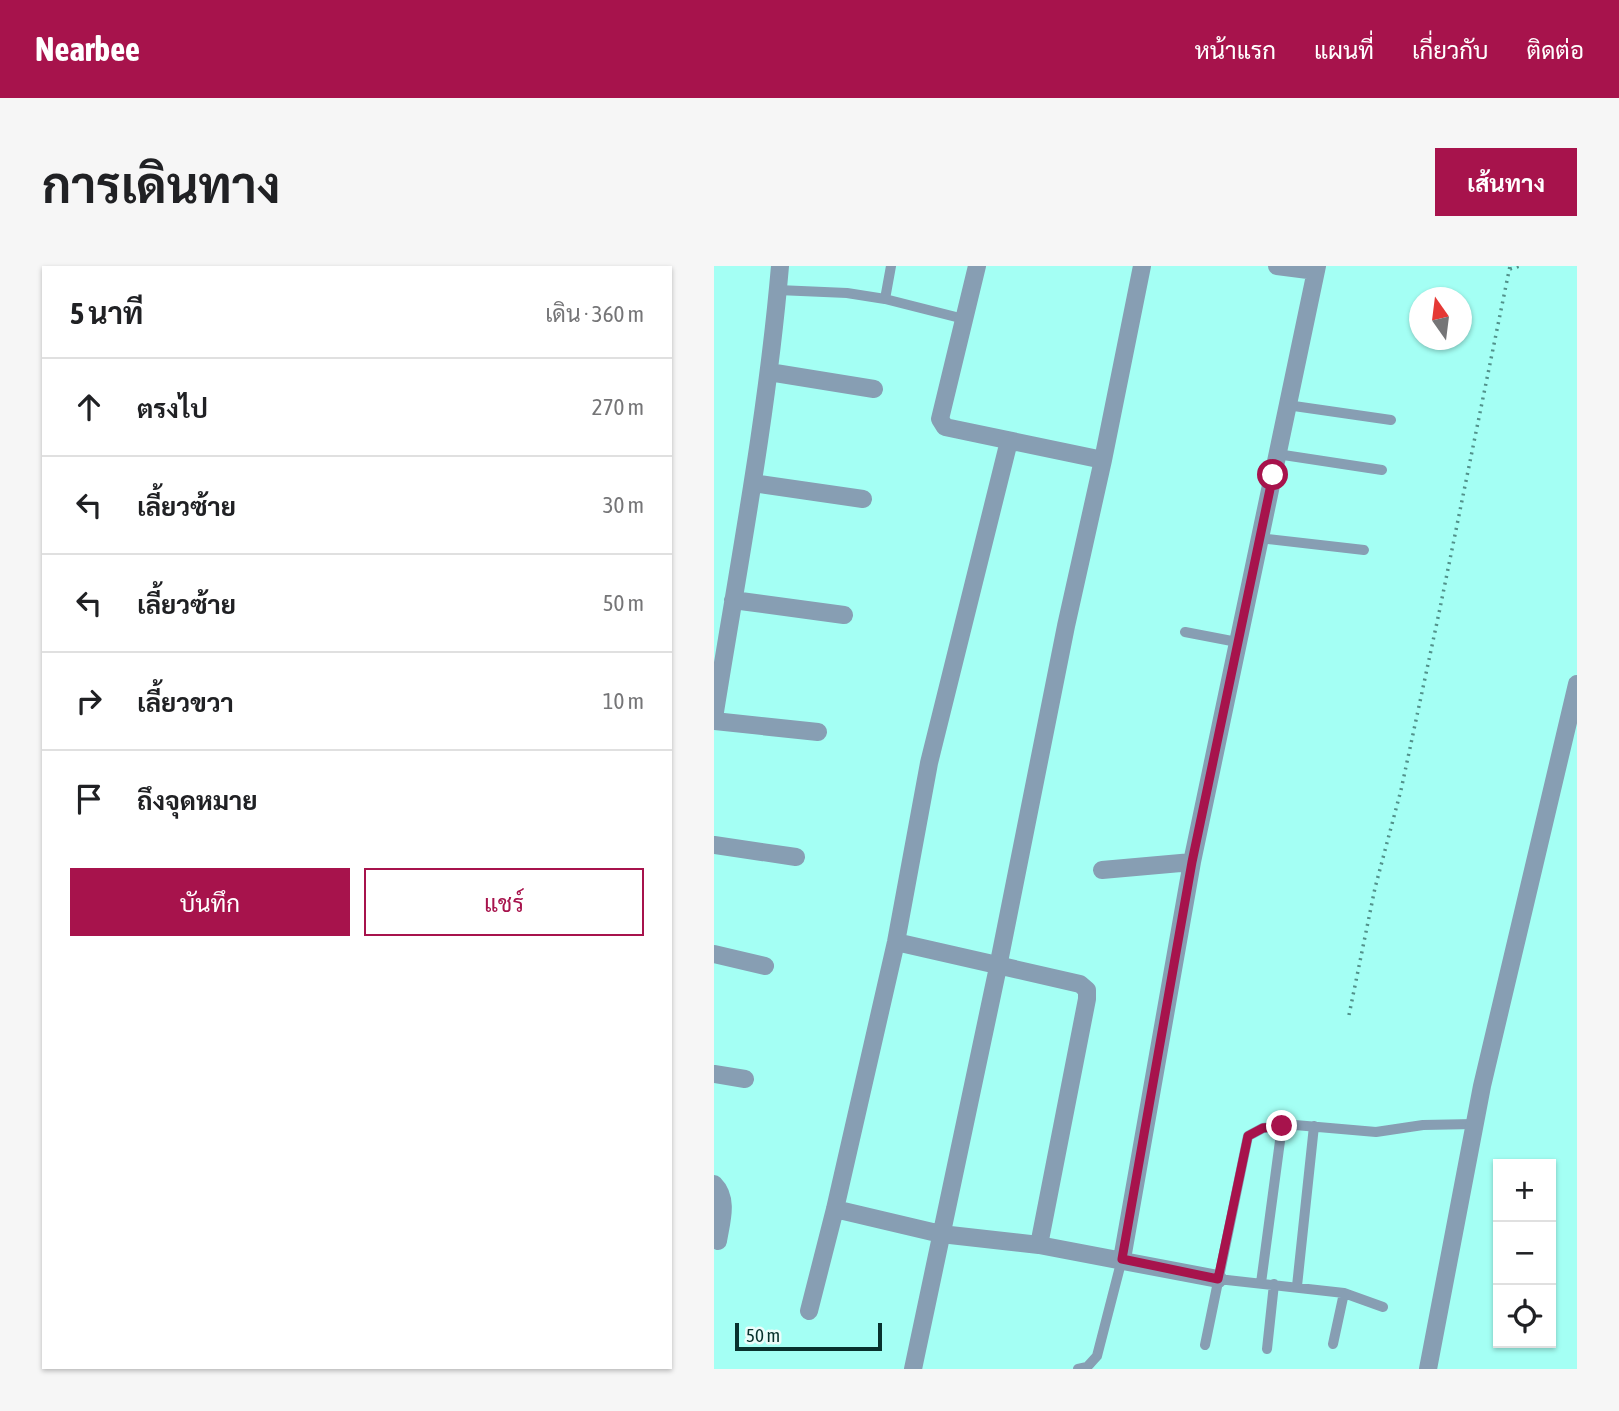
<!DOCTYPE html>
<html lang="th">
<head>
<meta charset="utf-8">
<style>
	:root { --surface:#fff; --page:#f6f6f6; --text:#202124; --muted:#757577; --line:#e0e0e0; --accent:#a7134c }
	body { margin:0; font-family:"Asap Condensed",Sarabun,sans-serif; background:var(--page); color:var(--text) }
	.controls { position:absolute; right:21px; bottom:21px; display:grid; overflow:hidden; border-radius:0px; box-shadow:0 2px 5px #0004 }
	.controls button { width:63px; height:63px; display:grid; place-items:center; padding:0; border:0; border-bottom:2px solid var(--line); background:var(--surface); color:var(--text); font:35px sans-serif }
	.compass { position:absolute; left:695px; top:21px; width:63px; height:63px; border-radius:50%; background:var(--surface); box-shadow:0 2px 5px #0004; rotate:346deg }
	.scale { position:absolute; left:21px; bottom:18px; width:147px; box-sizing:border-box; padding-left:7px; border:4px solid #08312d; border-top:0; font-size:19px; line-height:24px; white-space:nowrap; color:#08312d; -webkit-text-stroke:5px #ecfcfa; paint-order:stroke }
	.stop { position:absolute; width:21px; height:21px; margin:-16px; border:5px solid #a7134c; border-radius:50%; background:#fff }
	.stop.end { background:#a7134c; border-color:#fff; box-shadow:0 2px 7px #0008 }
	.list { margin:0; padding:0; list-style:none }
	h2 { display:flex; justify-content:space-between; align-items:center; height:91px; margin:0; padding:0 28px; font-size:30px }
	h2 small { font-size:23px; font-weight:400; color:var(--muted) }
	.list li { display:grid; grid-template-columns:46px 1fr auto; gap:21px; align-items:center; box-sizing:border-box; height:98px; padding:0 28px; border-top:2px solid var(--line) }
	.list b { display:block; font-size:26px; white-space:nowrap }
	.list em { font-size:23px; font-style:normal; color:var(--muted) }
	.actions { display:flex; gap:14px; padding:21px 28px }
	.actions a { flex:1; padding:16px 0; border:2px solid var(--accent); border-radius:0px; text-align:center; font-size:24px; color:var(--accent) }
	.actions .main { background:var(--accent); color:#fff }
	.icon { flex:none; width:38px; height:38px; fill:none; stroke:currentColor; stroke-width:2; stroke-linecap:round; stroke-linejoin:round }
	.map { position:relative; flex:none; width:863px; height:1103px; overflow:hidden; border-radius:0px }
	header { display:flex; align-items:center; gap:42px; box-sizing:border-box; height:98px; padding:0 35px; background:var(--accent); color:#fff }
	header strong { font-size:33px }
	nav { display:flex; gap:38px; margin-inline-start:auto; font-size:24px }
	.intro { display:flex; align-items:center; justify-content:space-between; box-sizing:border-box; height:168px; padding:0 42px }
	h1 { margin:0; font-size:49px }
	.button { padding:18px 32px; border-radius:0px; background:var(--accent); color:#fff; font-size:24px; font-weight:700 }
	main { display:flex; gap:42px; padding:0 42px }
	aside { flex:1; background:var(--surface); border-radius:0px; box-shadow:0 2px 5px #0004 }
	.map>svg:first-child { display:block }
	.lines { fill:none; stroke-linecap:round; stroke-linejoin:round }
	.path { stroke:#51918a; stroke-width:3.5; stroke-dasharray:2 5; stroke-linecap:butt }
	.lane { stroke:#879eb3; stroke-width:10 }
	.street { stroke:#879eb3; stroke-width:18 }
	.route { stroke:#a7134c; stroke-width:9 }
</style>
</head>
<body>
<header>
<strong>Nearbee</strong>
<nav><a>หน้าแรก</a><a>แผนที่</a><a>เกี่ยวกับ</a><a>ติดต่อ</a></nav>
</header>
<div class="intro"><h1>การเดินทาง</h1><a class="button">เส้นทาง</a></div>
<main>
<aside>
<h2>5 นาที<small>เดิน · 360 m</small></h2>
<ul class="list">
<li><svg class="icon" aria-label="ahead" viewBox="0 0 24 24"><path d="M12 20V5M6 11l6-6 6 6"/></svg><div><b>ตรงไป</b></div><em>270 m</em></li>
<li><svg class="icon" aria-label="left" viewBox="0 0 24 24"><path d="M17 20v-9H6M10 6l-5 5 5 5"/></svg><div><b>เลี้ยวซ้าย</b></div><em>30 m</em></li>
<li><svg class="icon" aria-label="left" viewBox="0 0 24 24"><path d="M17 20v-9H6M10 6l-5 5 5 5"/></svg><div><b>เลี้ยวซ้าย</b></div><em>50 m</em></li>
<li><svg class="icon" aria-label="right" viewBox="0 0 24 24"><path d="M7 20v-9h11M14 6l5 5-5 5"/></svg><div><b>เลี้ยวขวา</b></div><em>10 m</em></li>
<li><svg class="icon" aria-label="arrive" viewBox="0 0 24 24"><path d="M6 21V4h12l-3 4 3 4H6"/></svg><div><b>ถึงจุดหมาย</b></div></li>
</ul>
<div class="actions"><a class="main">บันทึก</a><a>แชร์</a></div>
</aside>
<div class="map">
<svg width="863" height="1103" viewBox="0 0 863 1103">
	<rect width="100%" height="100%" fill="#a4fff4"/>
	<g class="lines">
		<path class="path" d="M796 3 806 0
			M635 749 661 622 687 524 725 347 796 0"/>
		<path class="lane" d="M64 24 133 27 171 33 177 0
			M171 33 250 53
			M573 139 677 154
			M563 188 668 204
			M545 272 650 284
			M471 366 523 376
			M504 1013 630 1027 669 1041
			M547 1017 568 860
			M583 1020 600 860
			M619 1078 630 1027
			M491 1079 534 870 549 862 581 859 662 866 709 859 760 858
			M553 1083 560 1018
			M364 1103 373 1101 383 1090 408 993"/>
		<path class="street" d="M263 0 226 153 231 161 389 194
			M563 0 602 5
			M55 106 160 123
			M39 217 149 233
			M19 334 130 349
			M0 452C24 302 53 152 66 0
			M0 455 104 466
			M0 579 82 591
			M388 604 478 596
			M182 676 366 718 373 724V733L325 979
			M0 688 51 700
			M0 808 31 813
			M0 918C15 933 7 956 4 975
			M121 943 227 968 325 979 504 1013
			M408 993 478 596 603 0
			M95 1045 121 943 182 676 215 497 295 175
			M199 1103 284 701 352 360 389 194 428 0
			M714 1103 768 820 863 418"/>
	</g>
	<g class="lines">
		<path class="route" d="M559 209 478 596 408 993 504 1013 534 870 549 862 568 860"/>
	</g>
</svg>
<div class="controls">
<button>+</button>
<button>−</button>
<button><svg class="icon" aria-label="locate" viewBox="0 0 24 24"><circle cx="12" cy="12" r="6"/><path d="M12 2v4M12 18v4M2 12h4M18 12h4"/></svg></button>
</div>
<svg class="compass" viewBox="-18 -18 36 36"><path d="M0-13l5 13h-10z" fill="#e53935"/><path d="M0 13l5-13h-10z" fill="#757577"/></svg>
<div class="scale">50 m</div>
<div class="stop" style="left:559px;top:209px"></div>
<div class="stop end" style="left:568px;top:860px"></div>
</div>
</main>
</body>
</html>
